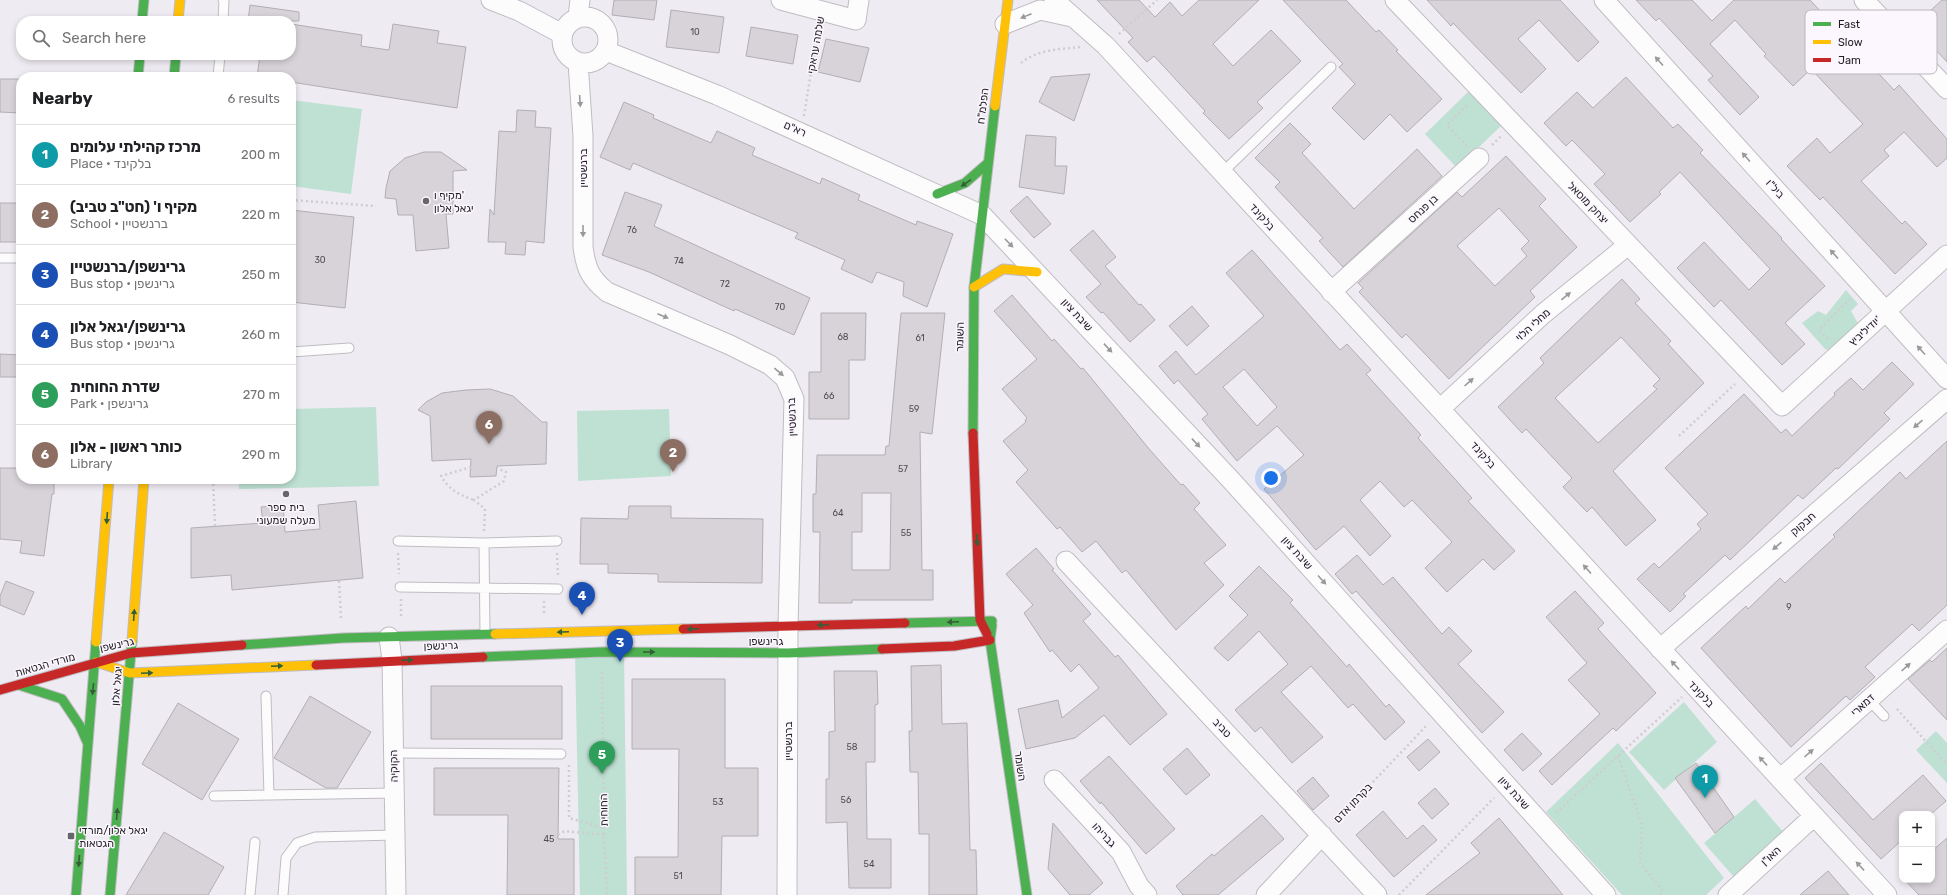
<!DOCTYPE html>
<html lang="en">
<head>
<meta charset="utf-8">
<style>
	:root { --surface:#fff; --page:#f6f6f6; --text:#202124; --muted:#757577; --line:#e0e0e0; --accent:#69666b }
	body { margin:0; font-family:Rubik,Heebo,sans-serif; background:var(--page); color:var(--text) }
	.controls { position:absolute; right:12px; bottom:12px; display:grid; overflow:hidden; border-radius:8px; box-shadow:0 2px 6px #0003 }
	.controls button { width:36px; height:36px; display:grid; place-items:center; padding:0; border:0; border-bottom:1px solid var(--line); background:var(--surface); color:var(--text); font:20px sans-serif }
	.you { position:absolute; left:1271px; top:478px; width:14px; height:14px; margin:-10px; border:3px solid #fff; border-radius:50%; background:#1a73e8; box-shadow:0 0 0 6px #1a73e833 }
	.badge { display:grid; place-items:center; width:26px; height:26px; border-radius:50%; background:var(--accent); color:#fff; font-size:13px; font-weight:700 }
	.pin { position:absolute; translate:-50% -33px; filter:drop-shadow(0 1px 2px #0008) }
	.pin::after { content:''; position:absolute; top:21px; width:14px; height:12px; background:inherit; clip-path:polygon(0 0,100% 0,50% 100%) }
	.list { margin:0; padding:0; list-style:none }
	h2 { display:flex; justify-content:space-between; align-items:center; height:52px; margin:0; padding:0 16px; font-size:17px }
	h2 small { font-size:13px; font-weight:400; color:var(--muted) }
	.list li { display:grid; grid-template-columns:26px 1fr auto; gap:12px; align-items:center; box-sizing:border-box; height:60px; padding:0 16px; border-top:1px solid var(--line) }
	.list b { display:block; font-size:15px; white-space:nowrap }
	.list p { margin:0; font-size:13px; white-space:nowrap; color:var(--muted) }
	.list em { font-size:13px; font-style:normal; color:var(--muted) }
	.icon { flex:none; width:22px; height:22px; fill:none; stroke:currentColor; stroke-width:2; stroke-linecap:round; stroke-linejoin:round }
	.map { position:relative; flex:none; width:1947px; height:895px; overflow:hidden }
	.search { position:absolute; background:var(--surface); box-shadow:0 2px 6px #0003; left:16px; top:16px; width:280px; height:44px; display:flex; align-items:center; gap:10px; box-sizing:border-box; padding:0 14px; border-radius:16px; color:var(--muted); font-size:15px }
	.panel { position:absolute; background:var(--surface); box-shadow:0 2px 6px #0003; left:16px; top:72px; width:280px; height:412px; border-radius:16px }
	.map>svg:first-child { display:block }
	.green { fill:#bee1d3 }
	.building { fill:#d7d3d8; stroke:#b2aeb3; fill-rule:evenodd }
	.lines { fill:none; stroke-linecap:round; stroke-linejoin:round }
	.lane-casing { stroke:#c0bcc2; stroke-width:11 }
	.street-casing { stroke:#c0bcc2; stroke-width:21 }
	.fast-casing { stroke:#c0bcc2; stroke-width:11 }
	.slow-casing { stroke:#c0bcc2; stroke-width:11 }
	.jam-casing { stroke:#c0bcc2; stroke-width:11 }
	.path { stroke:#cecdd0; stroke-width:2.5; stroke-dasharray:2 3; stroke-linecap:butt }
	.lane { stroke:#fdfcfd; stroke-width:9 }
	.street { stroke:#fdfcfd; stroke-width:19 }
	.fast { stroke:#4caf50; stroke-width:9 }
	.slow { stroke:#ffc107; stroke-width:9 }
	.jam { stroke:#c62828; stroke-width:9 }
	.oneway { fill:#9a989b }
	.oneway2 { fill:#345f37 }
	.poi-dot { fill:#69666b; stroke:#fcf7ff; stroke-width:1.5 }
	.labels { text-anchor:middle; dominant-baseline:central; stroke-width:3; stroke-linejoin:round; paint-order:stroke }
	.number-label { font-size:9px; fill:#504c51 }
	.street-label { font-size:11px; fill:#211e23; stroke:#fcf7ff }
	.poi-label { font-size:11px; fill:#211e23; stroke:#fcf7ff; text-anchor:start }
	.key { fill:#fcf7ff; stroke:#bab6bd; stroke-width:1 }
	.key-label { font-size:11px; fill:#211e23 }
</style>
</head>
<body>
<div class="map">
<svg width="1947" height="895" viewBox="0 0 1947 895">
	<rect width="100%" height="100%" fill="#efebf2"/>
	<path class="green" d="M1470 90 1503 124 1457 168 1425 134Z
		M291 100 362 109 351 194 291 186Z
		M1846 290 1858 304 1851 311 1860 327 1833 351 1825 349 1802 323 1818 311 1826 315Z
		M376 407 379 486 239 489V479H291V409Z
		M669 409 671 476 578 481 577 411Z
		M624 652 627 895H580L575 653Z
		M1684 702 1717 742 1664 790 1629 752Z
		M1936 731 1947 743V783L1916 750Z
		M1618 743 1724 878 1706 895H1622L1546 812Z
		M1755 799 1785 834 1734 877 1704 843Z"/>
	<path class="building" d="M614 0H657L654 20 612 15Z
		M1097 0H1139L1155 17 1170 2 1182 16 1199 0H1259L1213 44 1233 66 1271 30 1301 61 1257 102 1263 108 1229 139 1203 113 1205 111 1154 56 1147 62 1128 42 1133 38Z
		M1283 0H1346L1376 32 1379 30 1398 50 1396 51 1442 99 1407 132 1390 114 1364 140 1332 108 1355 84 1339 67 1343 64Z
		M1427 0H1560L1599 42 1578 62 1539 20 1518 39 1546 69 1521 93 1453 23 1451 26Z
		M1636 0H1692L1712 21 1734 0H1810L1894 90 1899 85 1947 139V158L1937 167 1904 132 1884 150 1889 156 1861 181 1902 224 1905 221 1927 244 1895 274 1823 197 1820 200 1787 166 1817 138 1830 153 1863 124 1811 69 1793 86 1764 56 1766 54 1735 20 1710 44 1759 97 1740 115 1708 80 1713 76 1659 18 1656 21Z
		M1942 0H1947V62L1914 26Z
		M250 5 299 12V21H248Z
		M671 10 724 17 719 53 666 47Z
		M291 24 362 35 361 46 389 50 393 24 439 31 437 43 466 47 457 108 291 82V77H257L260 55H291Z
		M751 27 798 35 793 64 746 56Z
		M826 39 869 48 860 82 818 72Z
		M1090 74 1074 121 1039 102 1051 77Z
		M1626 77 1673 128 1678 124 1703 150 1700 153 1782 238 1781 239 1825 286 1785 323 1805 344 1782 365 1721 300 1714 307 1677 268 1704 242 1749 290 1770 269 1680 172 1659 192 1661 194 1630 222 1594 184 1605 174 1572 140 1566 146 1544 123 1577 92 1593 108Z
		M0 79H21V113L0 112Z
		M624 102 654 115 653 118 711 143 717 131 755 148 752 155 820 184 822 178 860 195 858 200 916 225 917 221 953 234 927 307 903 296 904 282 877 272 872 283 841 269 845 260 795 238 798 233 633 163 630 170 600 157Z
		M517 110 536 111 535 127 551 128 544 243 526 241 525 255 505 254 506 242H488L490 209 494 215 499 131 516 132Z
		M1290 123 1311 144 1302 153 1354 209 1417 149 1442 176 1343 267 1319 241 1323 238 1275 187 1280 182 1255 158Z
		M1026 135 1056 137 1055 166H1067L1064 194 1019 187Z
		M424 152H441L467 170 453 171V214H446L449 248 416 251 413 215H398L396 199 385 198 386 188 390 171 405 158Z
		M1506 156 1546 199 1539 206 1577 247 1530 291 1535 297 1449 379 1406 334 1402 338 1359 292 1363 288 1358 283 1457 192 1462 197ZM1499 208 1529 241 1521 249 1527 256 1495 286 1457 246Z
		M625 192 662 205 654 226 810 298 794 335 735 309 734 311 649 272 602 255Z
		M1027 196 1051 224 1034 238 1010 211Z
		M0 203H21V242H0Z
		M291 210 354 217 345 308 291 302Z
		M1093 230 1116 257 1105 266 1139 305 1141 304 1155 320 1130 342 1103 312 1101 313 1086 297 1101 284 1070 250Z
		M1252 250 1340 350 1347 344 1371 370 1366 374 1421 435 1418 438 1472 498 1468 501 1515 551 1494 570 1483 559 1447 592 1425 568 1452 542 1412 500 1404 507 1380 481 1360 500 1391 536 1370 556 1344 526 1316 550 1264 489 1304 455 1277 426 1237 461 1202 419 1208 414 1178 380 1174 384 1159 366 1176 351 1196 375 1264 316 1226 273ZM1244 369 1277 407 1257 426 1223 387Z
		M1622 279 1640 299 1635 303 1671 341 1668 344 1704 383 1613 471 1656 520 1626 546 1592 507 1587 512 1563 487 1572 478 1526 429 1522 433 1498 407 1544 363 1540 358ZM1621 337 1660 379 1653 386 1657 389 1598 443 1555 398Z
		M1012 295 1052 341 1054 339 1081 369 1083 368 1150 450 1181 485 1183 484 1200 503 1194 509 1226 545 1204 563 1224 585 1176 630 1126 570 1122 573 1096 541 1082 552 1060 527 1057 529 1016 482 1028 470 1003 441 1026 422 1025 420 1027 418 1002 389 1037 359 994 311Z
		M1192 306 1209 326 1187 346 1169 326Z
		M821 313H866L865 360H849V419H809V372H821Z
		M901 313H945L932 434 920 432 922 570H933V600H852V603H819L820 532H813V494H816L817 455H885L886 446H889ZM862 493H891L890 570H852V532H862Z
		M0 354 21 355V377H0Z
		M1892 362 1914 384 1884 413 1890 419 1838 469 1836 468 1803 499 1798 495 1730 560 1725 555 1683 594 1686 596 1670 612 1637 579 1654 563 1659 568 1701 529 1697 524 1708 514 1665 468 1744 394 1781 433 1786 429 1792 436 1835 395 1834 393 1851 378 1863 390Z
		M490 389 513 396 542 422H547L546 464 497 466 496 476 470 477 471 459 432 461 430 416 418 410 426 402 442 393 466 390Z
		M1947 441V605L1919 631 1912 624 1865 667 1875 677 1850 700 1846 696 1791 747 1701 648 1746 606 1748 609 1780 578 1785 583 1835 537 1833 535 1900 472 1906 479Z
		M0 468H21V479H54V494H52L44 556 20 553 22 541 0 539Z
		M356 501 363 578 232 590 231 575 191 578V528L263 523 261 507 283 505 285 532 320 529 318 505Z
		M629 506H671V518L763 519 762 583 658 582V574L608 573V564H580L581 518 628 519Z
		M1036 548 1054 569 1052 570 1091 614 1083 621 1115 657 1118 655 1167 714 1130 745 1104 715 1075 738 1026 749 1018 709 1058 700 1062 718 1099 688 1079 664 1071 672 1052 650 1050 652 1024 613 1033 605 1006 574Z
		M1357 555 1383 585 1393 577 1442 634 1449 627 1472 651 1458 664 1504 712 1482 733 1356 591 1352 594 1335 574Z
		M1259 566 1293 600 1290 603 1347 667 1349 664 1386 707 1389 704 1405 722 1385 740 1353 704 1348 708 1311 666 1281 692 1323 737 1292 763 1261 727 1255 732 1235 710 1288 664 1259 631 1228 661 1214 648 1248 615 1229 596Z
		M6 581 34 592 24 615 0 605V596Z
		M1575 591 1604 623 1598 629 1656 693 1616 731 1613 728 1552 785 1539 771 1600 714 1568 680 1587 663 1546 617Z
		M1947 648V720L1908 679 1930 660 1932 662Z
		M941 665 942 724 967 723 970 850H976L977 895H929V834H919L918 772H910L909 731H912L911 666Z
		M834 671H877L878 704 875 705V762H866L867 839H891V888H849L847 822 826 823V779H829V732L835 731Z
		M632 679H725V768H758V836H722L721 895H635V857H678L679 749H632Z
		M431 686H562V739H431Z
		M310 696 371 732 337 788H326L274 758Z
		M178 703 239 739 202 800 142 764Z
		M1522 733 1542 754 1523 771 1504 750Z
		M1428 739 1440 752 1419 771 1407 757Z
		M1187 748 1210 775 1186 795 1163 769Z
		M1109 756 1175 829 1146 854 1101 802 1100 804 1080 781Z
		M1696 763 1734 817 1715 833 1675 778Z
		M1821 763 1873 820 1923 775 1946 801 1931 814H1902V840L1881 859 1805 778Z
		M434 768H559L558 839H574V895H507L508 815H434Z
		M1313 777 1329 796 1313 810 1297 791Z
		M1435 788 1449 804 1432 819 1418 803Z
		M1383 811 1407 839 1423 825 1437 840 1394 877 1356 835Z
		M1262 815 1284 839 1218 895H1183L1176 886 1212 854 1214 856Z
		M1499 818 1563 895H1426L1480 853 1471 843Z
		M1053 823 1103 883 1089 895H1070L1048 869Z
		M164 832 224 867 208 895H126Z
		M1947 838V895H1919L1905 880H1932V851Z
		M1828 871 1849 895H1800Z"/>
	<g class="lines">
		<defs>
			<path id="lane" d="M223 21 224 0H223
				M218 77 220 55
				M1222 173 1331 67
				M0 258H21
				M291 352 349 348
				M398 541 484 543 557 541
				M484 543 485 634
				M400 587 558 589
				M266 696 269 795
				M1869 700 1884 716
				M394 753 561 754
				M214 796 394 793
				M250 895 255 842
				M283 895 286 858 297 843 315 837 395 835"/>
			<path id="street" d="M491 0 519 11 562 34
				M781 0 856 20 859 0
				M1054 0 1106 46 1887 895
				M1395 0 1782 406 1947 255
				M1604 0 1947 379
				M1864 0 1947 89
				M562 40a23 23 0 1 1 46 0a23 23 0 1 1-46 0Z
				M578 17 580 0
				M1005 24 1040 10 1072 17
				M606 51 717 95 982 215 1230 479 1606 895
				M578 62 583 136V247C586 269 590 278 607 292L730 345 770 365 785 378 794 399 788 626 787 895
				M1331 292 1479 158
				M1441 408 1543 314 1628 245
				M1066 561 1377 895
				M389 637 392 660 396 895
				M1660 649 1947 399
				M1780 779 1947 630
				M1054 780 1121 852 1139 886 1147 895
				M1266 895 1322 835
				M1728 895 1814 816"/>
			<path id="fast" d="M142 21 144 0
				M138 77 140 55
				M174 77 176 55
				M937 194 965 183 988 163
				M973 433 974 287 995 106
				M905 623 992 621
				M992 625 990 640 1027 895
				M242 645 343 638 495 634
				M483 657 602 652 788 653 882 649
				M19 685 62 699 80 726 88 744
				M76 895 96 642
				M110 895 132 641"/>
			<path id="slow" d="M178 21 180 0
				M995 106 1008 0
				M974 287 1003 269 1037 272
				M495 634 683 629
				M132 641 144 479
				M96 642 109 479
				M96 662 130 673 316 665"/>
			<path id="jam" d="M973 433 980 620 987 634
				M683 629 905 623
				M882 649 954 646 990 640
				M316 665 483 657
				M0 690 131 653 242 645"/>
		</defs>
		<use href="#lane" class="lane-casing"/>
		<use href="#street" class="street-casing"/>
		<use href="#fast" class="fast-casing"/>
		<use href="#slow" class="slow-casing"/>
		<use href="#jam" class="jam-casing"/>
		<path class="path" d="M1119 34 1157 0
			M1021 63C1036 50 1060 49 1080 47
			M804 116 818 28
			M1492 145 1501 136
			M1467 146 1447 125 1469 103
			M291 200 376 206
			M1828 339 1819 330 1850 299
			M1679 436 1735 384
			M471 467 441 476C449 490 460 495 474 500
			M213 479 215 526
			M484 531 485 509 474 500 504 481 506 472 497 468
			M398 553 399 574
			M557 553 558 576
			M339 581 341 618
			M401 599V618
			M544 601V614
			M602 672 604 835 607 895
			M1897 709 1947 765
			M1618 756 1642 825 1640 863 1662 890 1660 895
			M569 765V818L604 828
			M1556 813 1682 697
			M1335 822 1428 724
			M549 839 565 831 604 835
			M1399 895 1494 798"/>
		<use href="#lane" class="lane"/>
		<use href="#street" class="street"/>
		<use href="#fast" class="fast"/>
		<use href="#slow" class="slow"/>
		<use href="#jam" class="jam"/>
	</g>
	<defs><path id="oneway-solid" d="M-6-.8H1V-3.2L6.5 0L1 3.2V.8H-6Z"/></defs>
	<g class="oneway">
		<use href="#oneway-solid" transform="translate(1026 16) rotate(158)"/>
		<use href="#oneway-solid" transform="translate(1659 61) rotate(-132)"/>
		<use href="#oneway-solid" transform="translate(580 101) rotate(86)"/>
		<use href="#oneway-solid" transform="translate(1746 157) rotate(-132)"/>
		<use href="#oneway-solid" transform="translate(583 231) rotate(90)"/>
		<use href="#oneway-solid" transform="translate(1009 243) rotate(46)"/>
		<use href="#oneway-solid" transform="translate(1834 254) rotate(-132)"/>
		<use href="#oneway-solid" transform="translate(1566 296) rotate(-39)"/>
		<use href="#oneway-solid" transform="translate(663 316) rotate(23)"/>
		<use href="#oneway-solid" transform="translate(1108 348) rotate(47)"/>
		<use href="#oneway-solid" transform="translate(1921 350) rotate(-132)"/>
		<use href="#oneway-solid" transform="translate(779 372) rotate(40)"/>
		<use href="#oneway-solid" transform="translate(1469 382) rotate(-42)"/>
		<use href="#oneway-solid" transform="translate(1918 424) rotate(139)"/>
		<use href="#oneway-solid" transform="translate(1196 443) rotate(47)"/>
		<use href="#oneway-solid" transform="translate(1777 546) rotate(139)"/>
		<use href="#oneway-solid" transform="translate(1587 569) rotate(-132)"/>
		<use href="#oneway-solid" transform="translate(1322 580) rotate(48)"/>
		<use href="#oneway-solid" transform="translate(1675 665) rotate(-133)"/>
		<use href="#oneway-solid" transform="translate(1906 667) rotate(-42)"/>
		<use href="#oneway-solid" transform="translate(1809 753) rotate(-42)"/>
		<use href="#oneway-solid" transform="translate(1763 761) rotate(-133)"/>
		<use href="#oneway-solid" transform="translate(1860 866) rotate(-133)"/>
	</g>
	<g class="oneway2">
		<use href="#oneway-solid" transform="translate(966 183) rotate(146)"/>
		<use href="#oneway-solid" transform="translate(107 518) rotate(94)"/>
		<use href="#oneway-solid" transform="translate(977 540) rotate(88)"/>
		<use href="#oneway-solid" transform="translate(134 615) rotate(-86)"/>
		<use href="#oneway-solid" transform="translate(953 622) rotate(178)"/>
		<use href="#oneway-solid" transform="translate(823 625) rotate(178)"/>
		<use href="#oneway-solid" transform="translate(693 629) rotate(178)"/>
		<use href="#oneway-solid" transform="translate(563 632) rotate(178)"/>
		<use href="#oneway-solid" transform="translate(649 652)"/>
		<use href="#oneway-solid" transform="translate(407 660) rotate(-2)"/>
		<use href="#oneway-solid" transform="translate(277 666) rotate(-3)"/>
		<use href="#oneway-solid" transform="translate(147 673) rotate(-3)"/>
		<use href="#oneway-solid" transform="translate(93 689) rotate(96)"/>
		<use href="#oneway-solid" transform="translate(117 814) rotate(-85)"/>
		<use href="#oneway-solid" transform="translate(79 861) rotate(94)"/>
	</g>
	<g class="poi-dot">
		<circle cx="426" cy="201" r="4"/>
		<circle cx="286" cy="494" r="4"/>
		<rect x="67" y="832" width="8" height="8" rx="2"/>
	</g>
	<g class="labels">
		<g class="number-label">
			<text x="695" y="32">10</text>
			<text x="632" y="230">76</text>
			<text x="320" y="260">30</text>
			<text x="679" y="261">74</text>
			<text x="725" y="284">72</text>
			<text x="780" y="307">70</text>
			<text x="843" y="337">68</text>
			<text x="920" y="338">61</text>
			<text x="829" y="396">66</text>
			<text x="914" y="409">59</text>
			<text x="903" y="469">57</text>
			<text x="838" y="513">64</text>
			<text x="906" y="533">55</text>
			<text x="1789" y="607">9</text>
			<text x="852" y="747">58</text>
			<text x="846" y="800">56</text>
			<text x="718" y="802">53</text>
			<text x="549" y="839">45</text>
			<text x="869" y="864">54</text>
			<text x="678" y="876">51</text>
		</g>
		<g class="street-label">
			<text transform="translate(816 45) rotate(-80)">שלמה עראקי</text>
			<text transform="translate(983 106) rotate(-83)">הפלמ"ח</text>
			<text transform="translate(795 129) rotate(24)">רא"ם</text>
			<text transform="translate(583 168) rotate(-90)">ברנשטיין</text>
			<text transform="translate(1775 189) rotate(48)">ביל"ו</text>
			<text transform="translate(1588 203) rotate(46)">יצחק מוסאל</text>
			<text transform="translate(1423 209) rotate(-42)">בן פנחס</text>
			<text transform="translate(1262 217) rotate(48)">בלקינד</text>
			<text transform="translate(1077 315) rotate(47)">שיבת ציון</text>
			<text transform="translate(1533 325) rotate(-42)">מחלי הלוי</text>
			<text transform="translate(1865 331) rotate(-42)">יודיליביץ'</text>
			<text transform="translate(960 337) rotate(-89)">השומר</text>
			<text transform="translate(792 417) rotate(-92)">ברנשטיין</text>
			<text transform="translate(1483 455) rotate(48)">בלקינד</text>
			<text transform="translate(1803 524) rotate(-41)">חבקוק</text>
			<text transform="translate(1297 553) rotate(48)">שיבת ציון</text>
			<text x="766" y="641">גרינשפן</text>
			<text transform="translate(117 645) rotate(-12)">גרינשפן</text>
			<text transform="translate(441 646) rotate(-2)">גרינשפן</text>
			<text transform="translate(45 665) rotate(-16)">מורדי הגטאות</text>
			<text transform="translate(117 686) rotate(-85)">יגאל אלון</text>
			<text transform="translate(1701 694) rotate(47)">בלקינד</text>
			<text transform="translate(1863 705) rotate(-42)">דמארי</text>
			<text transform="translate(1222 728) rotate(47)">טביב</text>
			<text transform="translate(788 741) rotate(-90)">ברנשטיין</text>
			<text transform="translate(394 766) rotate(-91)">הקוקיה</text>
			<text transform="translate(1020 766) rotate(82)">השומר</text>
			<text transform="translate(1514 793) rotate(48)">שיבת ציון</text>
			<text transform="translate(1353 803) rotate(-46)">בקרמן אדם</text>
			<text transform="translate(604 810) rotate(-91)">החוחית</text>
			<text transform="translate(1104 835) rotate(47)">גבריהו</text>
			<text transform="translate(1771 856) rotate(-43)">האו"ן</text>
		</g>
		<g class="poi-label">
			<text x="434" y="195">מקיף ו'<tspan x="434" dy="13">יגאל אלון</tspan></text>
			<text x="286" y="507" text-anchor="middle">בית ספר<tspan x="286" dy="13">מעלה שמעוני</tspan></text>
			<text x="79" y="830">יגאל אלון/מורדי<tspan x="79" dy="13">הגטאות</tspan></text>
		</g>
	</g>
	<rect x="1805" y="10" width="132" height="64" rx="6" class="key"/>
	<rect x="1813" y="22" width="18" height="4" fill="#4caf50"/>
	<rect x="1813" y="40" width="18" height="4" fill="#ffc107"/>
	<rect x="1813" y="58" width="18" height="4" fill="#c62828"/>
	<g class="key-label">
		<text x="1838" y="28">Fast</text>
		<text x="1838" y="46">Slow</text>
		<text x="1838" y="64">Jam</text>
	</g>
</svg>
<div class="controls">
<button>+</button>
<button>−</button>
</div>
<div class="you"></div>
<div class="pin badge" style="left:1705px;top:798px;background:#0f9aa8">1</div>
<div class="pin badge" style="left:673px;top:472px;background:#8d6e63">2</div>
<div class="pin badge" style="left:620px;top:662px;background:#1a4fb4">3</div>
<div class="pin badge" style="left:582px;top:615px;background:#1a4fb4">4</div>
<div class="pin badge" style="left:602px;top:774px;background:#2e9e5b">5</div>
<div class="pin badge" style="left:489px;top:444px;background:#8d6e63">6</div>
<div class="search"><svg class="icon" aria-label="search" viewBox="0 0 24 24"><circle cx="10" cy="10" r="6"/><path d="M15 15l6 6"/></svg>Search here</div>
<section class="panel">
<h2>Nearby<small>6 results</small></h2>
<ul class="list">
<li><span class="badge" style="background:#0f9aa8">1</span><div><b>מרכז קהילתי עלומים</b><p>Place · בלקינד</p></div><em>200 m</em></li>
<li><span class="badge" style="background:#8d6e63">2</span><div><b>מקיף ו' (חט&quot;ב טביב)</b><p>School · ברנשטיין</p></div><em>220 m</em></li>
<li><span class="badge" style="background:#1a4fb4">3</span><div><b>גרינשפן/ברנשטיין</b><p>Bus stop · גרינשפן</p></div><em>250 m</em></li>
<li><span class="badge" style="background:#1a4fb4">4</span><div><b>גרינשפן/יגאל אלון</b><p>Bus stop · גרינשפן</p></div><em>260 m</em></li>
<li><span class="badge" style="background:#2e9e5b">5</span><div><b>שדרת החוחית</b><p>Park · גרינשפן</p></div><em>270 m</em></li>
<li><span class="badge" style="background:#8d6e63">6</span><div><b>כותר ראשון - אלון</b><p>Library</p></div><em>290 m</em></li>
</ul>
</section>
</div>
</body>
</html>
